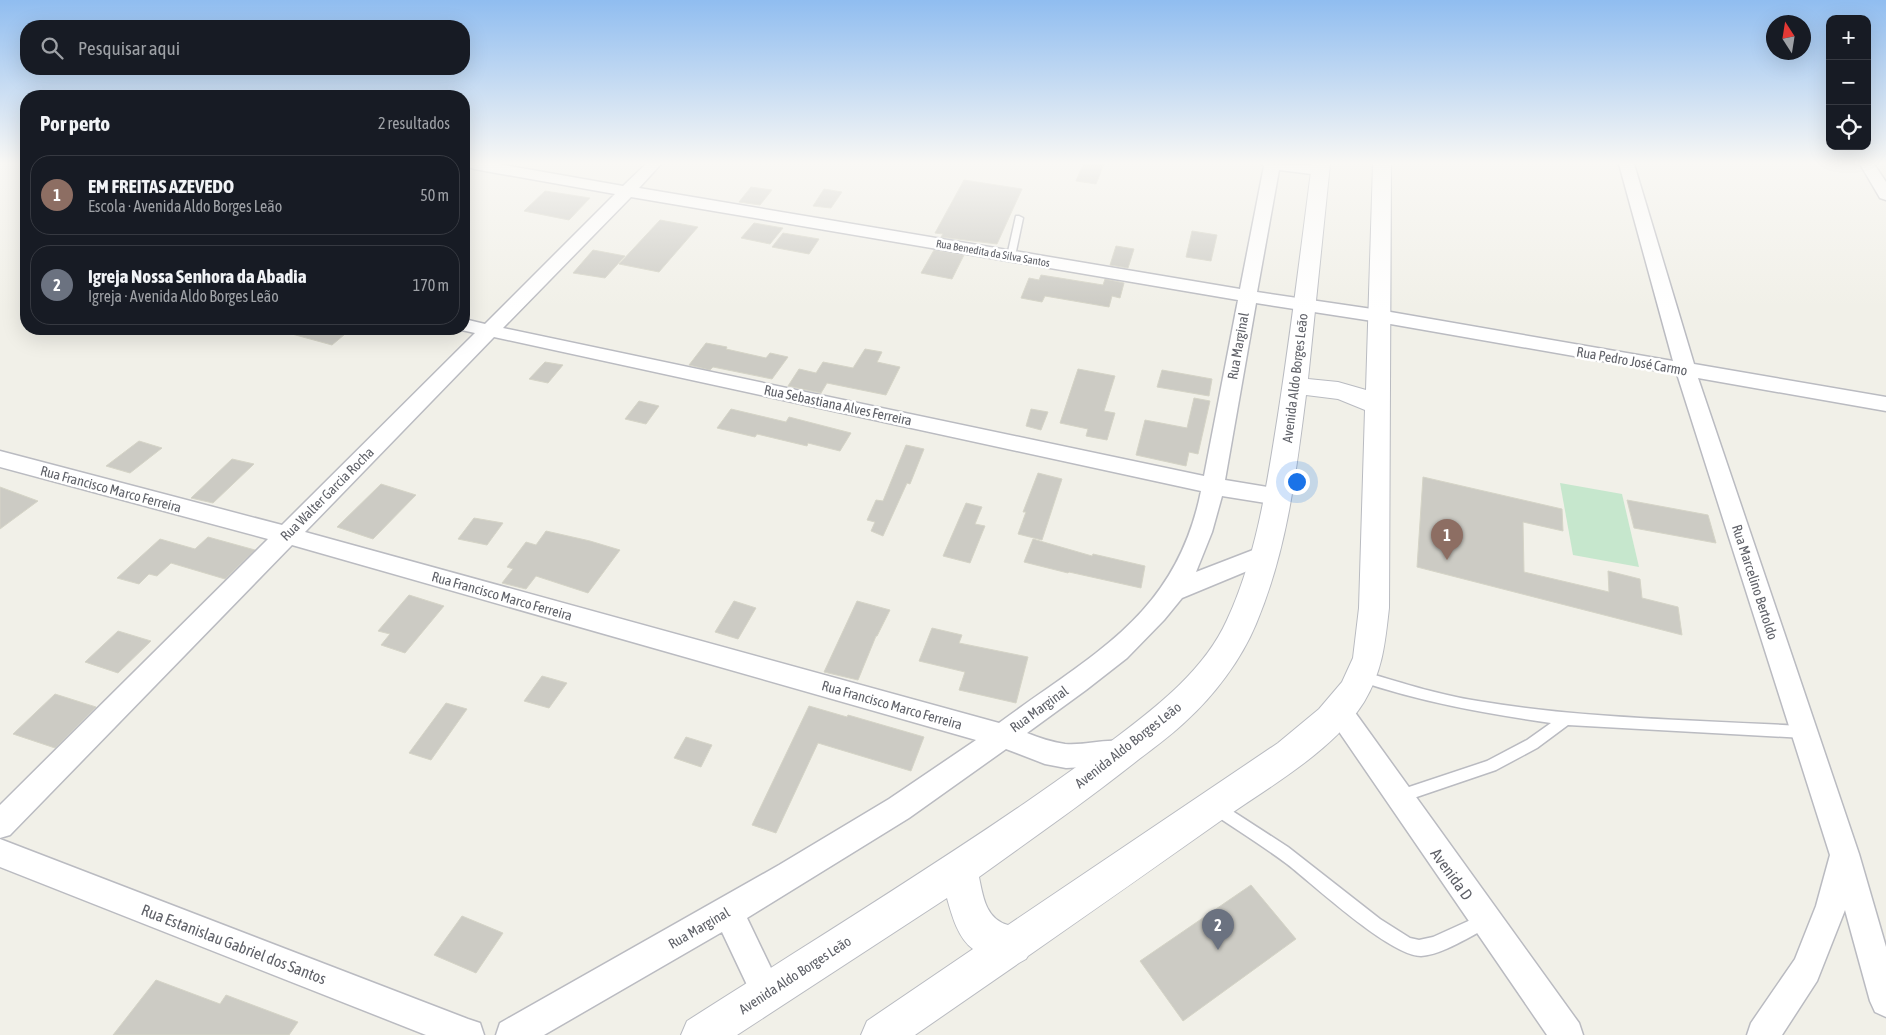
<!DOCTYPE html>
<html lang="pt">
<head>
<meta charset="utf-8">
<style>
	:root { --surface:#171b24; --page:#20242c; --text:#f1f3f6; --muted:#9ea1a6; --line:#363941; --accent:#e36a3c }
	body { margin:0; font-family:"Asap Condensed",sans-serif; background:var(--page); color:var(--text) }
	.controls { position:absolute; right:15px; top:15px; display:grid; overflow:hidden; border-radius:10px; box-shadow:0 5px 20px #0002 }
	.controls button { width:45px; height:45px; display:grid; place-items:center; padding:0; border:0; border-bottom:1px solid var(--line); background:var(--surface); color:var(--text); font:25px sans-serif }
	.compass { position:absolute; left:1766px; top:15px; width:45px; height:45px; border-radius:50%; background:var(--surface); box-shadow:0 5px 20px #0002; rotate:348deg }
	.you { position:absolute; left:1296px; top:481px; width:18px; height:18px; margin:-12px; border:4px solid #fff; border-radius:50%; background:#1a73e8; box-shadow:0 0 0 8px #1a73e833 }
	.badge { display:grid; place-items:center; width:32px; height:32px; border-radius:50%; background:var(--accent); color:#fff; font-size:16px; font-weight:700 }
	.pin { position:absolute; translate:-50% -41px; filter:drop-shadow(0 1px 2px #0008) }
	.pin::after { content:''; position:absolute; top:26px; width:18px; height:15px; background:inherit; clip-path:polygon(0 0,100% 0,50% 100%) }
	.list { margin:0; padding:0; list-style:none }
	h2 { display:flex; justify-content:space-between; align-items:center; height:65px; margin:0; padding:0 20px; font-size:21px }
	h2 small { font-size:16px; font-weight:400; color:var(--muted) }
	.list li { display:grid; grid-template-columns:32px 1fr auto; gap:15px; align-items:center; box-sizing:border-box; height:80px; margin:0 10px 10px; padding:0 10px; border:1px solid var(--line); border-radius:20px }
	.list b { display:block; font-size:19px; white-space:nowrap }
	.list p { margin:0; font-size:16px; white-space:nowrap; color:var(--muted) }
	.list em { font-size:16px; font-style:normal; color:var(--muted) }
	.icon { flex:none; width:28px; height:28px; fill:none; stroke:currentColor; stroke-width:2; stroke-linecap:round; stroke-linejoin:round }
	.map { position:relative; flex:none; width:1886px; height:1035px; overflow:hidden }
	.search { position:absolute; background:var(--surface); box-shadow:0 5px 20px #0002; left:20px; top:20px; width:450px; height:55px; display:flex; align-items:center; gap:12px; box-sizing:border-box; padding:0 18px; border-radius:20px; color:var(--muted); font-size:19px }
	.panel { position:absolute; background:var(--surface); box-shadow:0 5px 20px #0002; left:20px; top:90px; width:450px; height:245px; border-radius:20px }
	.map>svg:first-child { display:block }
	.green { fill:#c6e7cd }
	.building { fill:#cccbc4; stroke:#d5d4c7 }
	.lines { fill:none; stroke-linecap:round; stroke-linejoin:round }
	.lane-casing { stroke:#babbc1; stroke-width:3 }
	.street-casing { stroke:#babbc1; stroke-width:3 }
	.secondary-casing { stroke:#b9bbc1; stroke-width:2 }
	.lane { fill:#fff; fill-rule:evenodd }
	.street { fill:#fff; fill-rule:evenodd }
	.secondary { fill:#fff; fill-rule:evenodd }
	.labels { text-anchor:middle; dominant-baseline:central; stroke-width:5; stroke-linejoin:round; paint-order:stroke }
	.far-street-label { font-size:11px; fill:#5f6168; stroke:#fff }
	.street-label { font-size:14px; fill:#5f6168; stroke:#fff }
	.near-street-label { font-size:16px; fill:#5f6168; stroke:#fff }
</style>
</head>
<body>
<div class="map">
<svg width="1886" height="1035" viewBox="0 0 1886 1035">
	<rect width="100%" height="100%" fill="#f1f0e8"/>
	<path class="green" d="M1560 483 1622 494 1639 567 1573 555Z"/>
	<path class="building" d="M1083 164H1104L1096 184 1076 181Z
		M964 180 1022 189 997 244 941 237 943 234 935 233Z
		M751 187 772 190 760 205 739 202Z
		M824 189 842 192 831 208 813 206Z
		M545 191 590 198 569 220 524 211Z
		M660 220 698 227 659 272 619 264Z
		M754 223 783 228 770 244 741 238Z
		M1192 231 1217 235 1211 261 1186 257Z
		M783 233 819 239 809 254 772 247Z
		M1116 246 1134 249 1128 268 1110 265Z
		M593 250 625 256 605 278 573 273Z
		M934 250 964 255 952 279 921 273Z
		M1041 275 1103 285 1105 279 1124 283 1120 298 1112 296 1109 307 1045 296 1042 302 1021 298 1029 278 1039 280Z
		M292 329H351L332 345 292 334Z
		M706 343 727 347 726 349 766 358 770 353 788 357 772 379 713 367 710 370 689 365Z
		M865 349 882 352 877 362 900 367 886 395 827 383 821 393 788 386 799 369 816 373 823 362 853 368Z
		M545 362 563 365 548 383 529 379Z
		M1078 369 1115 376 1104 411 1115 413 1107 440 1086 436 1088 429 1060 423Z
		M1162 370 1212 379 1209 396 1157 387Z
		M1194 398 1210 401 1198 454 1189 452 1186 466 1136 455 1145 420 1187 428Z
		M639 401 659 406 646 424 625 419Z
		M731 409 786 422 789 417 851 433 840 451 808 443 807 446 757 434 755 437 717 428Z
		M1031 409 1048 412 1041 430 1026 426Z
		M139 441 162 448 130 473 106 466Z
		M906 445 924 449 910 484 907 483 883 536 871 531 875 522 867 520 876 500 883 501Z
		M232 459 254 464 213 503 191 498Z
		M1038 473 1062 479 1042 540 1018 534 1026 512H1023Z
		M1423 477 1562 509 1563 531 1523 522 1524 572 1609 592 1608 571 1640 579 1642 598 1678 607 1682 635 1417 567Z
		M381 484 416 495 373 539 337 527Z
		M0 487 38 501 0 529Z
		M1627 500 1708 515 1716 543 1634 528Z
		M966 503 982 507 975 524 985 526 970 563 943 556Z
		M474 518 503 523 487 545 458 539Z
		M546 531 590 541 620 550 588 593 536 576 526 589 502 583 513 569 507 567 526 542 536 545Z
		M208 537 255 550 225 579 171 563 157 576 149 574 139 584 117 578 160 539 195 549Z
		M1033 539 1092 556 1093 554 1145 566 1141 588 1069 572 1068 573 1024 562Z
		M409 595 444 606 405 653 381 645 390 634 378 631Z
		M734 601 756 608 738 639 715 632Z
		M857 601 890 610 877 636H876L858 680 824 672Z
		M932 628 962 635 959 643 1028 657 1016 703 959 690 965 672 919 661Z
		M118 631 151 641 118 673 85 662Z
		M542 676 567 683 549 708 524 701Z
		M55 694 96 707 55 748 13 734Z
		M446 703 467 709 431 760 409 753Z
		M809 706 847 717 848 715 924 737 911 771 818 743 776 833 752 825Z
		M686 737 712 745 701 767 674 758Z
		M1251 885 1296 939 1183 1021 1140 961Z
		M462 916 503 933 476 973 434 955Z
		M156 980 220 1004 226 995 298 1022 289 1035H113Z"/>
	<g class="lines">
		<defs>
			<path id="lane" d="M1016 216H1019L1023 218 1015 256 1011 259 1007 256Z
				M1361 671C1400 682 1438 695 1478 701 1586 719 1696 720 1804 726L1809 728 1811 732 1809 736 1804 738 1568 725 1537 748 1496 770 1399 803 1394 802 1392 797 1394 792 1487 761 1527 740 1551 723C1483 713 1421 702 1356 680L1355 676 1356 672Z
				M1217 801 1288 847 1380 919 1410 938 1419 940 1433 937 1486 913 1491 916 1494 921 1491 926C1472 935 1442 955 1421 956 1390 956 1314 885 1287 864 1263 846 1237 830 1212 813L1210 808 1212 803Z"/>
			<path id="street" d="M467 164H498L623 186 646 164H661L639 188 1240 289 1264 166 1262 164 1320 165 1326 167 1328 170 1326 173 1320 175 1279 170 1257 292 1379 310 1673 361 1619 164H1634L1694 364 1886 397V411L1698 378 1859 854 1886 947V1017L1875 1012 1870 1001 1845 910 1817 981 1782 1035H1747L1751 1023 1795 959 1816 906 1830 855 1677 374 1379 322 1256 303 1225 480 1279 489 1287 491 1290 497 1287 503 1279 505 1222 496 1212 532 1196 572 1266 545 1274 548 1278 554 1274 560 1182 598 1164 620 1127 658 1086 690 1027 733C1039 738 1052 742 1065 744 1088 746 1111 736 1133 744L1137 753 1133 762 1123 765 1066 768 1045 764 1006 749 909 818 747 918 783 993 778 1004 767 1009 756 1004 722 932 544 1035H496L500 1023 779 865 889 799 976 740 292 545 10 835 0 838V805L268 539 0 467V451L282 525 475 333 457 329H464V319L485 324 615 194 474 169 469 167ZM631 197 1238 300 1204 476 503 328ZM494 337 1201 491C1176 616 1092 654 999 723L305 532Z
				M1860 164H1874L1886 182V200L1880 198Z
				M1340 701 1349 704 1579 1023 1583 1035H1547L1331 720 1327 712 1331 704Z
				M0 839 468 1019 480 1023 484 1035H426L0 867Z"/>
			<path id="secondary" d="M1312 164H1330L1308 379 1338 382 1366 390 1373 164H1391L1389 608C1385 643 1383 670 1364 702 1334 750 1272 785 1226 817 1160 864 1094 910 1028 956L1026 959 1019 963 915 1035H861L867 1021 973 949C958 938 952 916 947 898L737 1035H681L687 1021C800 949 914 879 1025 803 1057 781 1088 759 1118 736 1159 705 1205 669 1227 620 1257 555 1267 484 1278 415 1291 331 1301 248 1312 164ZM1306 395 1338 399 1365 410 1359 608 1353 658 1342 682 1319 709 1278 743 1008 925C986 919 983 897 979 877 1030 840 1081 805 1129 767 1148 752 1168 738 1185 722 1214 696 1241 660 1256 624 1287 551 1296 473 1306 395Z"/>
		</defs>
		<use href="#lane" class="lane-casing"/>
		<use href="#street" class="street-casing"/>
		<use href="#secondary" class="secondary-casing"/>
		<use href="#lane" class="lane"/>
		<use href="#street" class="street"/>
		<use href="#secondary" class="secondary"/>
	</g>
	<linearGradient id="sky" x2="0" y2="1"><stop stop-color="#90bdf0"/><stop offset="0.53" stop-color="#f9f8f5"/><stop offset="1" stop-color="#f9f8f5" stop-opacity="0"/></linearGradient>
	<rect width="1886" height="308" fill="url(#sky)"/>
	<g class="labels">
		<g class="far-street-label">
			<text transform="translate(993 253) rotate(10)">Rua Benedita da Silva Santos</text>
		</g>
		<g class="street-label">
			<text transform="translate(1238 346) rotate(-80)">Rua Marginal</text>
			<text transform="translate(1632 361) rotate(10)">Rua Pedro José Carmo</text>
			<text transform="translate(1295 378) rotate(-83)">Avenida Aldo Borges Leão</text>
			<text transform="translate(838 405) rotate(12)">Rua Sebastiana Alves Ferreira</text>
			<text transform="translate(111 489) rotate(15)">Rua Francisco Marco Ferreira</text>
			<text transform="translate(327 494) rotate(-45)">Rua Walter Garcia Rocha</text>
			<text transform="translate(1755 582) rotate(72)">Rua Marcelino Bertoldo</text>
			<text transform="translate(502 596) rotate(16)">Rua Francisco Marco Ferreira</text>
			<text transform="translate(892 705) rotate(16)">Rua Francisco Marco Ferreira</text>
			<text transform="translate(1039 709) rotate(-36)">Rua Marginal</text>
			<text transform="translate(1128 745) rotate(-38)">Avenida Aldo Borges Leão</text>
			<text transform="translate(699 928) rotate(-30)">Rua Marginal</text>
			<text transform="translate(795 975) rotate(-33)">Avenida Aldo Borges Leão</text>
		</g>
		<g class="near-street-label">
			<text transform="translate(1452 874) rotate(54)">Avenida D</text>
			<text transform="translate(234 944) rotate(21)">Rua Estanislau Gabriel dos Santos</text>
		</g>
	</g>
</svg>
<div class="controls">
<button>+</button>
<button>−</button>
<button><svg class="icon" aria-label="locate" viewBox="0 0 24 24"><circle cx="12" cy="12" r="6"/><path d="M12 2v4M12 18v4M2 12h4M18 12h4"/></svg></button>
</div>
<svg class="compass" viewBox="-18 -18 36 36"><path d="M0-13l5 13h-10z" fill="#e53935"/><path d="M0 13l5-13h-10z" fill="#9ea1a6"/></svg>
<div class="you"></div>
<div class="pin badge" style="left:1447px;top:560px;background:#8d6e63">1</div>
<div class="pin badge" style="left:1218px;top:950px;background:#6b7280">2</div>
<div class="search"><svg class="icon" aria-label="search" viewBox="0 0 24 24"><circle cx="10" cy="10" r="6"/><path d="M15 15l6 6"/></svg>Pesquisar aqui</div>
<section class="panel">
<h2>Por perto<small>2 resultados</small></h2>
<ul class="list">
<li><span class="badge" style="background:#8d6e63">1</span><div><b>EM FREITAS AZEVEDO</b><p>Escola · Avenida Aldo Borges Leão</p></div><em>50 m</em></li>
<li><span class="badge" style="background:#6b7280">2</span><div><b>Igreja Nossa Senhora da Abadia</b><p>Igreja · Avenida Aldo Borges Leão</p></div><em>170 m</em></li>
</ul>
</section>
</div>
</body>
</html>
